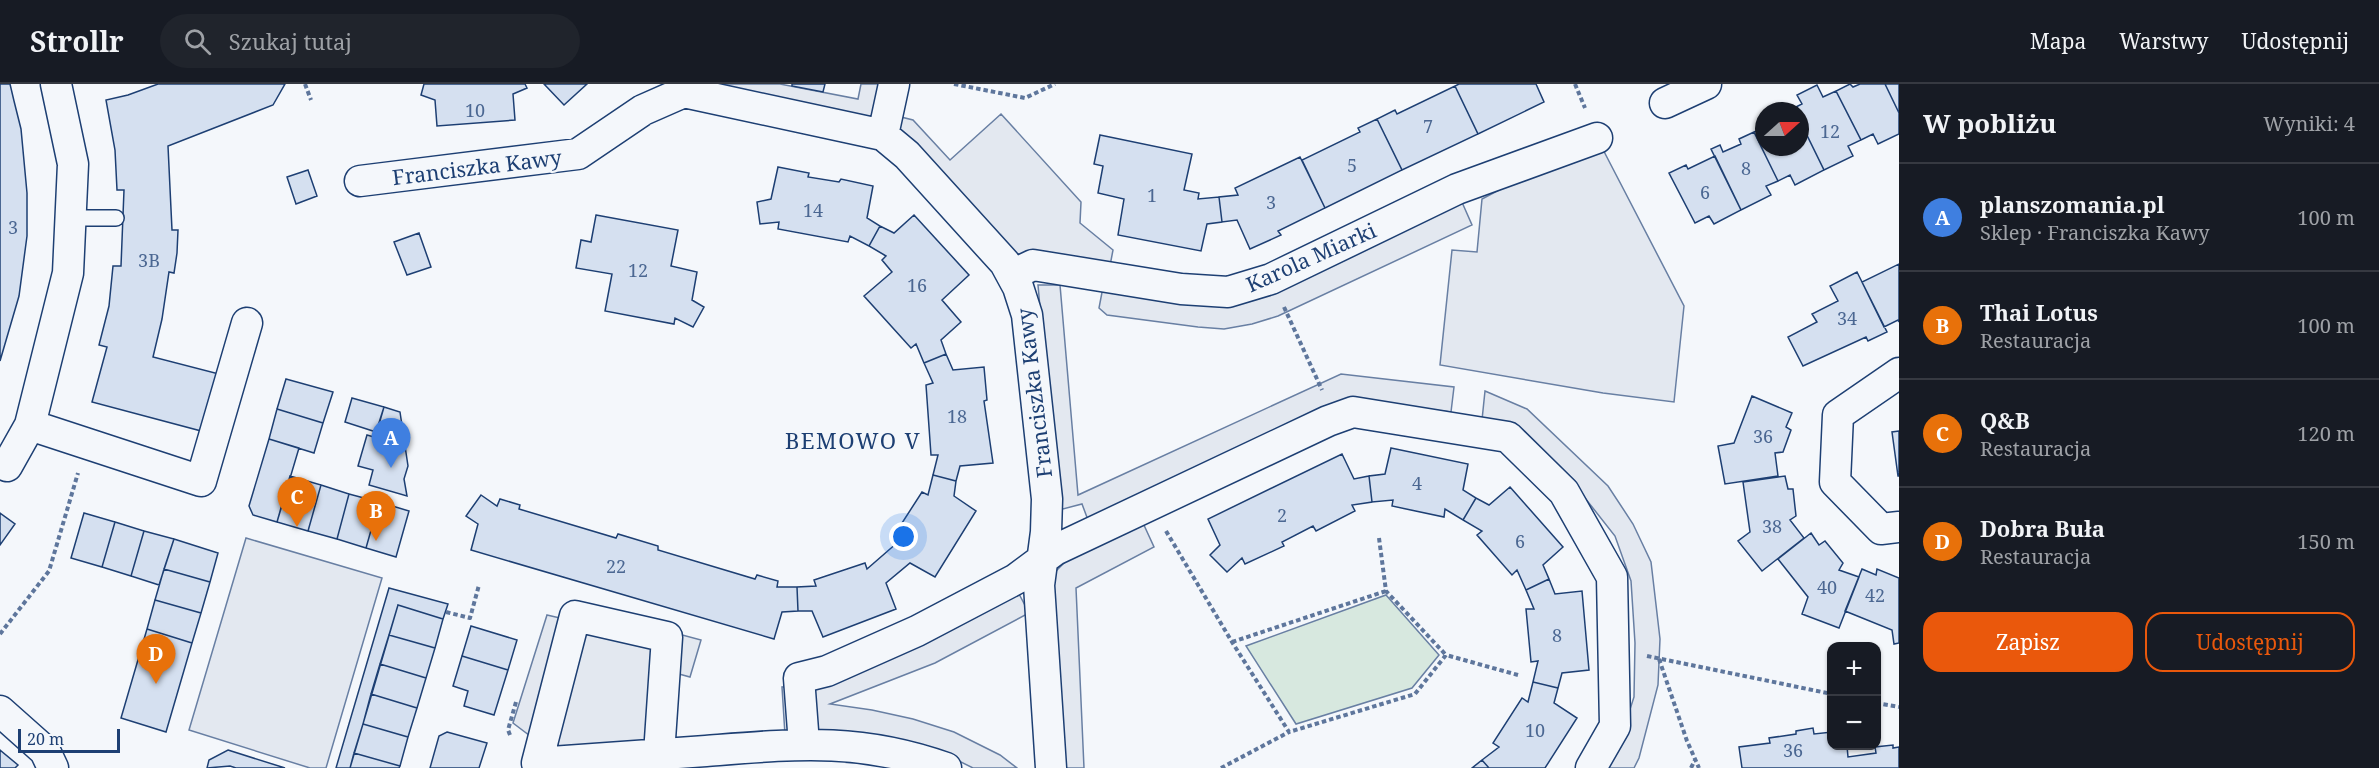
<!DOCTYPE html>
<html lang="pl">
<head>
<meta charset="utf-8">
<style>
	:root { --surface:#171b24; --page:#20242c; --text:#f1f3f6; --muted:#9ea1a6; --line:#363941; --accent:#ea580c }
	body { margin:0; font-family:"Noto Serif",serif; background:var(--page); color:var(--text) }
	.controls { position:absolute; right:18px; bottom:18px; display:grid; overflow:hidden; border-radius:12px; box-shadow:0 2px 4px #0004 }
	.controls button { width:54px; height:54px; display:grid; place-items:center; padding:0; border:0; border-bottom:2px solid var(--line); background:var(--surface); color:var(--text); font:30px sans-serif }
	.compass { position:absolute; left:1755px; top:18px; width:54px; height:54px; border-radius:50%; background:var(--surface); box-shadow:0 2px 4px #0004; rotate:69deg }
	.scale { position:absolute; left:18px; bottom:15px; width:102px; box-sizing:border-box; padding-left:6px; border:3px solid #1d3f73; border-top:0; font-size:16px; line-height:21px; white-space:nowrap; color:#1d3f73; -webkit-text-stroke:4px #f4f7fb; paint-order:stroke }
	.you { position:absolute; left:904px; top:453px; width:21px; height:21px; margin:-15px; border:4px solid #fff; border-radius:50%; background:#1a73e8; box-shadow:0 0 0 9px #1a73e833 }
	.badge { display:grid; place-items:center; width:39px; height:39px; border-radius:50%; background:var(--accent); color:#fff; font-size:20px; font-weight:700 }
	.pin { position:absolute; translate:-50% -50px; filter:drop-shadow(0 2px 3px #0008) }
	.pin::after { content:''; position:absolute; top:32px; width:21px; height:18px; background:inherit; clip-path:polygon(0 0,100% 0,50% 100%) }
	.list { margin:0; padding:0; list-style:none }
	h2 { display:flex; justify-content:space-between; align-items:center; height:78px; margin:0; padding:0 24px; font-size:26px }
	h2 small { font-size:20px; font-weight:400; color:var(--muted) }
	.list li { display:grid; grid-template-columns:39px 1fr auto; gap:18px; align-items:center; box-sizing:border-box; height:108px; padding:0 24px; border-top:2px solid var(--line) }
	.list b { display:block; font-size:22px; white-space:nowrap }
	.list p { margin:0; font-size:20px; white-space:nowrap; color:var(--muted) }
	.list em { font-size:20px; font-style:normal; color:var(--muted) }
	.actions { display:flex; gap:12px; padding:18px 24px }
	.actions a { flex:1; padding:14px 0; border:2px solid var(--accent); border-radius:18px; text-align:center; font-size:21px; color:var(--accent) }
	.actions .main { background:var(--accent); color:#fff }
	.icon { flex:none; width:33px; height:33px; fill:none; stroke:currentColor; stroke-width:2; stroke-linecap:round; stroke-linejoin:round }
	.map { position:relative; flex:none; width:1899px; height:684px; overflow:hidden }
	header { display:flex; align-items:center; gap:36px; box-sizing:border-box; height:84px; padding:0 30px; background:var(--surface); border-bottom:2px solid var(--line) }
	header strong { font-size:28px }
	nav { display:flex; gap:33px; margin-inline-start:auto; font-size:21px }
	.search { width:420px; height:54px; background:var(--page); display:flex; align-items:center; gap:15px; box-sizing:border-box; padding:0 21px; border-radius:33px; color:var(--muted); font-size:22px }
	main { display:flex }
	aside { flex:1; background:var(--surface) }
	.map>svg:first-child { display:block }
	.green { fill:#d7e8df; stroke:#687fa3; stroke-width:1.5 }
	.parking { fill:#e3e8f0; stroke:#687fa3; stroke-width:1.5 }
	.building { fill:#d5e0f0; stroke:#1d3f73; stroke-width:1.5 }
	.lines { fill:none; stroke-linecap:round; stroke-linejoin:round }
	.lane-casing { stroke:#1d3f73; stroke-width:18 }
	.street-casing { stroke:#1d3f73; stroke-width:33 }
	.path { stroke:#5e769c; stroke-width:4; stroke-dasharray:4.5 3; stroke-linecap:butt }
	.lane { stroke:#f4f7fb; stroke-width:15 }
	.street { stroke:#f4f7fb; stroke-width:30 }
	.labels { text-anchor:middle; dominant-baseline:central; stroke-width:4.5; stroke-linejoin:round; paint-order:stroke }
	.number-label { font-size:18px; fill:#4b6792 }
	.street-label { font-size:21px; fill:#1d3f73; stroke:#f4f7fb }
	.neighbourhood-label { font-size:22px; letter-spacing:1.5px; fill:#1d3f73; stroke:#f4f7fb }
</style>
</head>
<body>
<header>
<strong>Strollr</strong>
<div class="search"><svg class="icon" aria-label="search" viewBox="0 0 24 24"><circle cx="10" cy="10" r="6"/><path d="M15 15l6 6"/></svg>Szukaj tutaj</div>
<nav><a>Mapa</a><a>Warstwy</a><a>Udostępnij</a></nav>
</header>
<main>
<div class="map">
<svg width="1899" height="684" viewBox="0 0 1899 684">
	<rect width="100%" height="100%" fill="#f4f7fb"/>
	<path class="green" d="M1386 511 1439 571 1412 604 1296 640 1246 562Z"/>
	<path class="parking" d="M716 0H780L858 15 861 0H885L876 45Z
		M1001 30 1081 118 1080 139 1113 166 1109 187 1001 170 897 54 901 33 913 36 950 76Z
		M1597 54 1684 222 1674 318 1603 309 1440 281 1452 166 1477 168 1482 115Z
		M1461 116 1472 141 1278 232 1252 240 1224 245 1198 243 1107 231 1099 224 1103 203 1202 220Z
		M1038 201H1060L1078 411 1341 290 1454 303 1451 328 1355 317 1088 436 1082 420 1063 425 1057 417Z
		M1485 307 1527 325 1608 402 1633 440 1651 478 1660 555 1658 601 1639 674 1634 684H1606L1616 669 1634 613 1635 559 1631 497 1615 452 1570 395 1482 336Z
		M1143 439 1154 463 1076 504 1084 684H1061L1049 507 1054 489 1067 476Z
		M246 454 382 494 326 684H310L189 646Z
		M1018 508 1029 529 935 579 830 620 872 626 913 635 954 648 1000 671 1017 684H973L947 671 872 650 831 646 785 651 782 603 803 602Z
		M547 531 659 557 675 549 701 556 690 593 679 590 669 656 550 667 513 639Z"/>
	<path class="building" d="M0 0H10L14 17 21 45 27 109V152L19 212 0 277Z
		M158 0H285L273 21 168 62 172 146H178L177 169 174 189 169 188 162 235 153 273 219 290 205 348 92 318 107 263 99 261 109 222 113 182H121L124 106H117L115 66 106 16 128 11Z
		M424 0H525L527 4 513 10 515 36 437 42 435 16 421 11Z
		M544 0H587L564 21Z
		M792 0H825L823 8 792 2Z
		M1459 0H1536L1544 18 1478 50 1455 2Z
		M1850 0 1853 3 1860 0H1885L1899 29V50L1878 60 1873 50 1861 56 1836 7Z
		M1885 0H1899V29Z
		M1817 1 1823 13 1836 7 1861 56 1848 62 1853 72 1824 86 1800 37V27H1795L1794 24 1802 20 1797 11Z
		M1455 2 1478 50 1402 86 1377 35 1395 26 1397 30Z
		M1377 35 1402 86 1325 124 1302 76 1360 48 1358 44Z
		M1800 37 1824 86 1795 101 1790 91 1778 97 1754 48 1764 43V63H1800Z
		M1754 48 1778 97 1766 102 1771 111 1741 126 1711 65 1720 61 1723 68 1741 60 1739 55Z
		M1100 51 1192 70 1184 106 1199 109 1198 115 1219 113 1222 138 1207 140 1201 167 1118 151 1124 115 1098 109 1103 82 1094 80Z
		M1715 72 1741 126 1714 140 1709 132 1695 139 1669 89 1686 81 1688 85Z
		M1300 73 1325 124 1278 147 1281 151 1250 165 1237 136 1222 138 1219 113 1238 111 1235 104Z
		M778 83 809 89 808 93 839 98 841 95 873 102 867 134 880 142 869 162 850 152 848 158 778 145 779 138 760 140 757 118 771 115Z
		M308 86 317 112 296 120 287 93Z
		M596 131 678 146 671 182 697 188 692 216 704 223 693 243 675 234 674 240 605 227 612 190 576 184 581 156 591 158Z
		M914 131 969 191 942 216 961 238 941 256 946 270 924 279 916 260 911 264 864 212 892 188 882 176 886 172 869 162 880 142 894 149Z
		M419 149 431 183 407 191 394 158Z
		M1899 180V238L1898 236 1884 243 1862 198Z
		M1857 188 1887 248 1868 257 1866 253 1803 282 1788 253 1817 238 1812 230 1838 217 1830 202Z
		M946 270 953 286 984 283 987 316 984 317 993 379 960 382 956 397 933 391 938 371H931L926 301 933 299 924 279Z
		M286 295 333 308 323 339 277 325Z
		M1752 312 1792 329 1786 343 1791 346 1783 368 1775 369 1778 392 1725 400 1718 362 1734 359Z
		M352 314 384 323 376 348 345 338Z
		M384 323 400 328 405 362 375 354Z
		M277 325 323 339 314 369 269 355Z
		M1899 347V392H1898L1892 348Z
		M367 351 405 362 408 382 404 395 407 412 369 401 373 386 358 382Z
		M269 355 299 364 277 438 253 431 249 422Z
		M1391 364 1468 380 1463 406 1476 414 1463 436 1445 425 1444 433 1392 422 1393 416 1372 418 1369 392 1385 390Z
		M1342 370 1354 395 1369 392 1372 418 1352 421 1355 427 1316 447 1313 442 1282 458 1284 462 1245 480 1242 474 1227 488 1210 471 1220 461 1208 435Z
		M933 391 956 397 954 412 976 427 935 493 910 479 886 499 896 525 823 553 812 527H798L797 503 816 502 814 496 865 479 867 485 898 458 893 453 922 408 928 411Z
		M290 392 321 401 308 447 277 438Z
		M1785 392 1788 405H1793L1796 432 1790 436 1804 454 1762 487 1738 457 1750 448 1743 398Z
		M321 401 349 410 337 455 308 447Z
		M1510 403 1563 463 1543 481 1549 495 1526 506 1517 486 1512 491 1477 451 1482 447 1463 436 1476 414 1489 421Z
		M349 410 379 418 366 464 337 455Z
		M481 411 497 422 500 415 520 421 519 425 616 454 618 450 658 462V466L755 495 757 491 778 497 777 503H797L798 527 782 528 774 555 471 466 478 440 466 432Z
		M379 418 409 427 396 473 366 464Z
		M0 429 15 440 0 461Z
		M84 429 115 438 102 483 71 474Z
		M115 438 144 447 131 492 102 483Z
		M144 447 174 455 159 501 131 492Z
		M1811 449 1819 461 1825 457 1843 479 1839 486 1859 493 1839 544 1802 530 1808 513 1778 475Z
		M174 455 218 469 210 498 164 485Z
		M164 485 210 498 201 529 155 516Z
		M1862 485 1876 491 1877 485 1899 494V559L1894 560 1892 546 1845 527Z
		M1549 495 1555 510 1582 507 1589 586 1562 589 1558 604 1533 598 1538 577 1531 578 1526 525H1534L1526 506Z
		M389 504 448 520 443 535 398 521 350 684H336Z
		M155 516 201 529 192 559 147 545Z
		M398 521 443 535 435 564 389 551Z
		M471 542 517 556 508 586 462 572Z
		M147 545 192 559 166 648 121 634Z
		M389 551 435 564 426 594 380 580Z
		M462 572 508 586 494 631 464 622 468 607 453 602Z
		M380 580 426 594 417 624 371 610Z
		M1533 598 1558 604 1554 619 1577 634 1545 684H1489L1482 676 1499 663 1493 659 1522 614 1528 618Z
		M371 610 417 624 408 653 363 640Z
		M363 640 408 653 400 682 354 669Z
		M1813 644 1814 650 1832 648V662H1847L1848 673 1876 669 1875 663 1893 661V664L1899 663V684H1742L1739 663 1770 659 1769 654 1796 650V647Z
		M447 648 487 659 479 684H430L439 652Z
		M0 666 18 681 15 684H0Z
		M228 666 285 684H236L230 682 207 684 209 676Z
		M354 669 400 682 399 684H350Z
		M1482 676 1489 684H1472Z"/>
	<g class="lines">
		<defs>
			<path id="lane" d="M71 134H116"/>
			<path id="street" d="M56 0 73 80 68 189 30 341 201 397 247 239
				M894 0 883 51 907 71 1005 179 1018 203 1027 231 1047 415 1046 448 1039 501 1051 684
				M1665 19 1706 0
				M360 97 578 70 643 26 684 8 883 51
				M1012 191 1033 181 1181 205 1228 208 1271 195 1457 105 1597 54
				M1899 289 1838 331 1835 398 1881 445 1899 443
				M7 382 30 341
				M0 627 45 667 53 684
				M804 660 799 594 827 587 917 547 1016 495 1055 466 1328 337 1353 328 1508 353 1564 408 1612 493 1615 642 1591 684
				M659 670 667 553 575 532 537 679C593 675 649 671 706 667 795 660 859 653 946 684"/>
		</defs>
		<use href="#lane" class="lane-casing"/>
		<use href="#street" class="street-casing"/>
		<path class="path" d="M305 0 311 16
			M954 0 1025 14 1055 0
			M1575 0 1585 24
			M1284 223 1322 306
			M1166 447 1232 558 1289 648 1415 610 1446 571 1518 591
			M1379 454 1386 507 1446 571
			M446 528 470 534 479 501
			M0 550 49 487 78 389
			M1232 558 1386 507
			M1647 572 1832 610
			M1659 575 1687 657 1699 684
			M1876 619 1899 623
			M510 651 508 646 516 618
			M1221 684 1289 648
			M1691 684 1695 676"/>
		<use href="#lane" class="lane"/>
		<use href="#street" class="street"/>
	</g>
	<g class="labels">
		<g class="number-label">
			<text x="475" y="26">10</text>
			<text x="1428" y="42">7</text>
			<text x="1830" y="47">12</text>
			<text x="1352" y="81">5</text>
			<text x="1746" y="84">8</text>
			<text x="1705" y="108">6</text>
			<text x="1152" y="111">1</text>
			<text x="1271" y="118">3</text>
			<text x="813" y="126">14</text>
			<text x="13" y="143">3</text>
			<text x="149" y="176">3B</text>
			<text x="638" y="186">12</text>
			<text x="917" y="201">16</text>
			<text x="1847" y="234">34</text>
			<text x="957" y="332">18</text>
			<text x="1763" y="352">36</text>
			<text x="1417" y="399">4</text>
			<text x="1282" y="431">2</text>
			<text x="1772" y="442">38</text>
			<text x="1520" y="457">6</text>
			<text x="616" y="482">22</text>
			<text x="1827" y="503">40</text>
			<text x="1875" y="511">42</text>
			<text x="1557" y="551">8</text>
			<text x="1535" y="646">10</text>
			<text x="1793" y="666">36</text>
		</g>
		<g class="street-label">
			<text transform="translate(477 83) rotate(-7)">Franciszka Kawy</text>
			<text transform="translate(1311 173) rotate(-24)">Karola Miarki</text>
			<text transform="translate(1034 309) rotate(-97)">Franciszka Kawy</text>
		</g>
		<g class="neighbourhood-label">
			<text x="853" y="356">BEMOWO V</text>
		</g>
	</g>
</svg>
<div class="controls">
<button>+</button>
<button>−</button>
</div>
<svg class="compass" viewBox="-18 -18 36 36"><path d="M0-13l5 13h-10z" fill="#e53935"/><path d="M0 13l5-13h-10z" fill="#9ea1a6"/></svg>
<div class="scale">20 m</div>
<div class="you"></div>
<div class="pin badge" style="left:391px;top:384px;background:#3f7fe0">A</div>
<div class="pin badge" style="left:376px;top:457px;background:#e8710a">B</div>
<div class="pin badge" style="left:297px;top:443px;background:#e8710a">C</div>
<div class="pin badge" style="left:156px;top:600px;background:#e8710a">D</div>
</div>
<aside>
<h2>W pobliżu<small>Wyniki: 4</small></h2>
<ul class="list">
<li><span class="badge" style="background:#3f7fe0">A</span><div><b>planszomania.pl</b><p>Sklep · Franciszka Kawy</p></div><em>100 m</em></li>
<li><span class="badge" style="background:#e8710a">B</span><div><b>Thai Lotus</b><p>Restauracja</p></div><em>100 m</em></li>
<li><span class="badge" style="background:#e8710a">C</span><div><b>Q&amp;B</b><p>Restauracja</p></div><em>120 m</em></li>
<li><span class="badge" style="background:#e8710a">D</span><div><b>Dobra Buła</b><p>Restauracja</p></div><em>150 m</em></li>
</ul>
<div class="actions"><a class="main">Zapisz</a><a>Udostępnij</a></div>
</aside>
</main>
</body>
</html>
